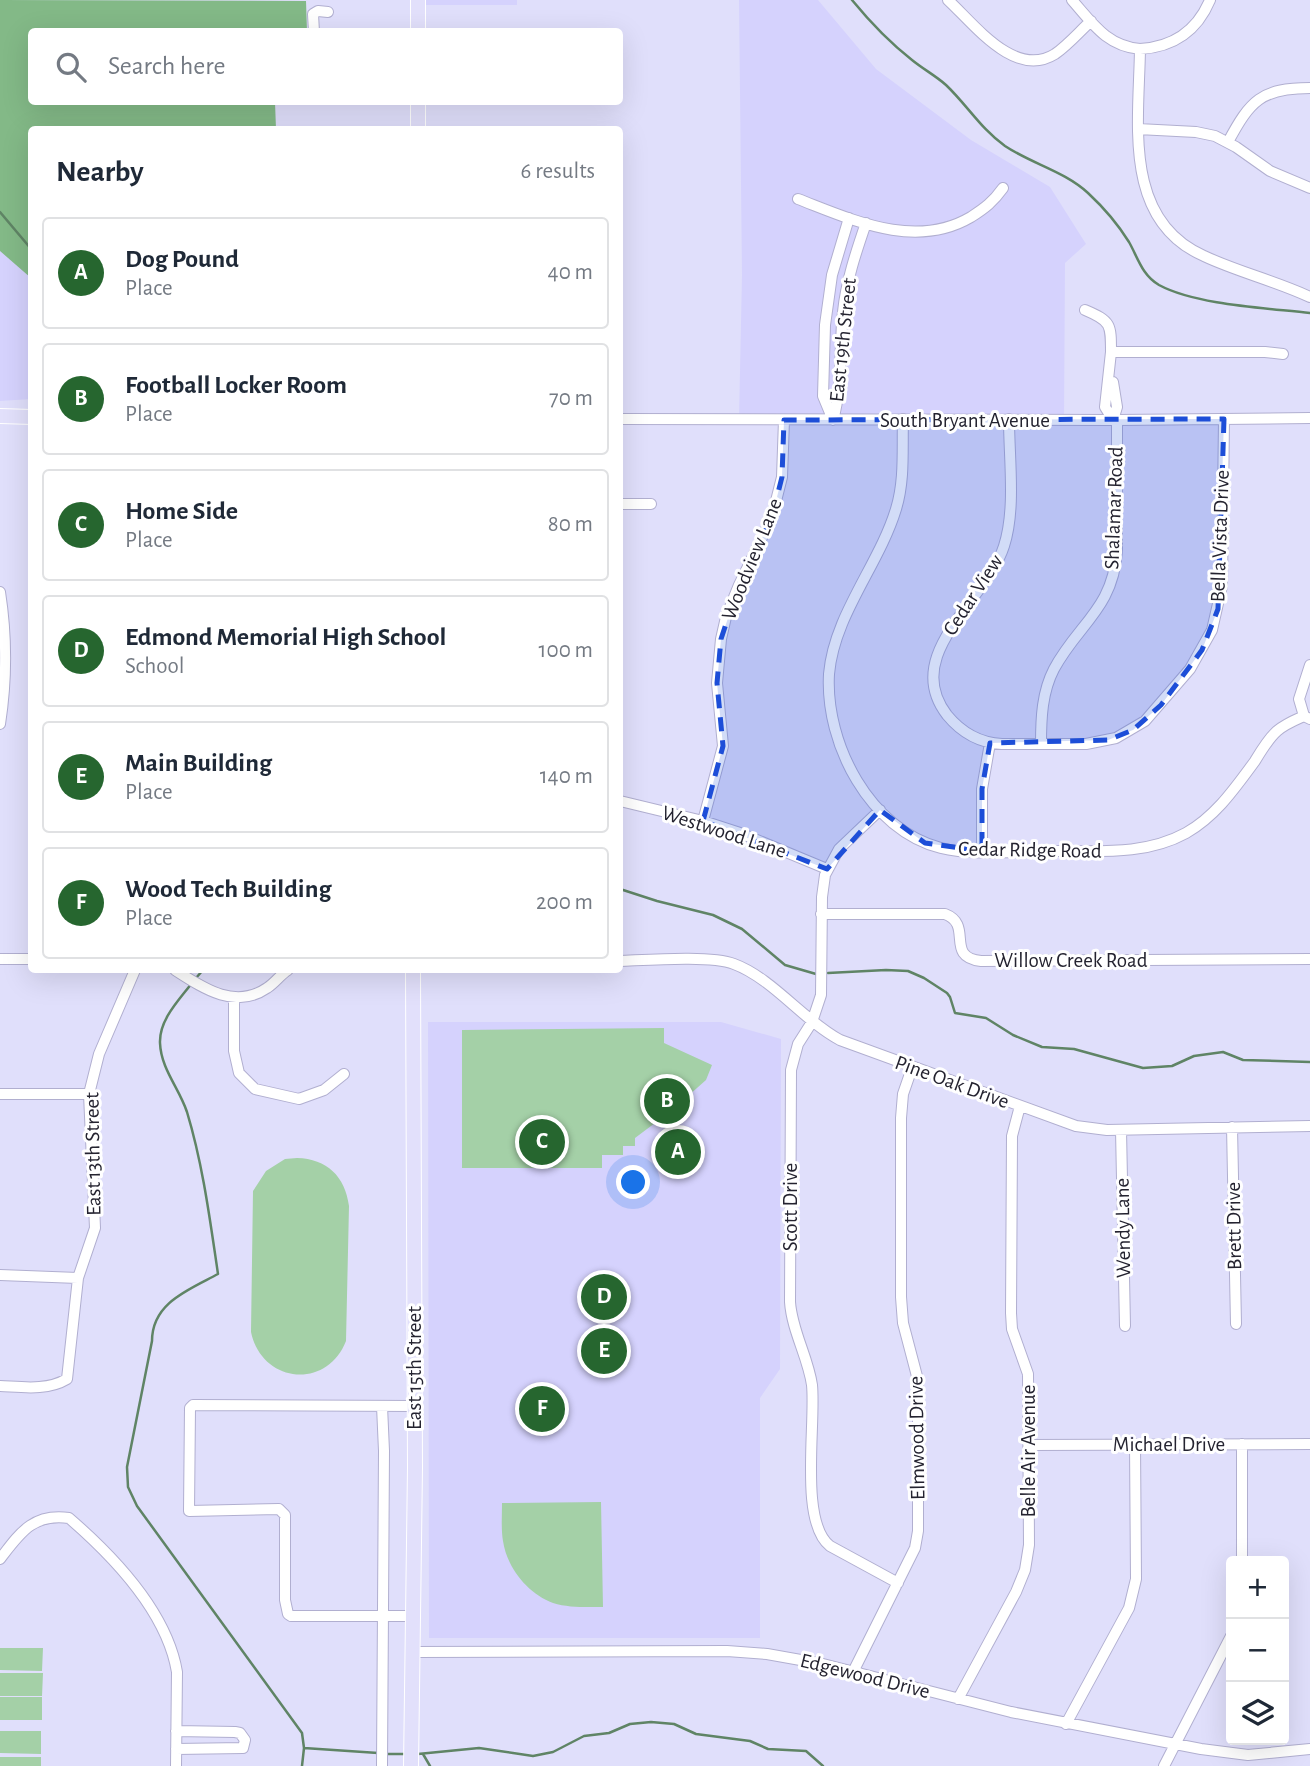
<!DOCTYPE html>
<html lang="en">
<head>
<meta charset="utf-8">
<style>
	:root { --surface:#fff; --page:#f6f6f7; --text:#1f2937; --muted:#747a83; --line:#e0e1e3; --accent:#26662f }
	body { margin:0; font-family:"Alegreya Sans",sans-serif; background:var(--page); color:var(--text) }
	.controls { position:absolute; right:21px; bottom:21px; display:grid; overflow:hidden; border-radius:7px; box-shadow:0 7px 28px #0002 }
	.controls button { width:63px; height:63px; display:grid; place-items:center; padding:0; border:0; border-bottom:2px solid var(--line); background:var(--surface); color:var(--text); font:35px sans-serif }
	.you { position:absolute; left:634px; top:1183px; width:24px; height:24px; margin:-18px; border:5px solid #fff; border-radius:50%; background:#1a73e8; box-shadow:0 0 0 10px #1a73e833 }
	.badge { display:grid; place-items:center; width:46px; height:46px; border-radius:50%; background:var(--accent); color:#fff; font-size:23px; font-weight:700 }
	.pin { position:absolute; translate:-50% -50%; border:4px solid #fff; box-shadow:0 2px 7px #0006 }
	.list { margin:0; padding:0; list-style:none }
	h2 { display:flex; justify-content:space-between; align-items:center; height:91px; margin:0; padding:0 28px; font-size:30px }
	h2 small { font-size:23px; font-weight:400; color:var(--muted) }
	.list li { display:grid; grid-template-columns:46px 1fr auto; gap:21px; align-items:center; box-sizing:border-box; height:112px; margin:0 14px 14px; padding:0 14px; border:2px solid var(--line); border-radius:7px }
	.list b { display:block; font-size:26px; white-space:nowrap }
	.list p { margin:0; font-size:23px; white-space:nowrap; color:var(--muted) }
	.list em { font-size:23px; font-style:normal; color:var(--muted) }
	.icon { flex:none; width:38px; height:38px; fill:none; stroke:currentColor; stroke-width:2; stroke-linecap:round; stroke-linejoin:round }
	.map { position:relative; flex:none; width:1310px; height:1766px; overflow:hidden }
	.search { position:absolute; background:var(--surface); box-shadow:0 7px 28px #0002; left:28px; top:28px; width:595px; height:77px; display:flex; align-items:center; gap:18px; box-sizing:border-box; padding:0 24px; border-radius:7px; color:var(--muted); font-size:26px }
	.panel { position:absolute; background:var(--surface); box-shadow:0 7px 28px #0002; left:28px; top:126px; width:595px; height:847px; border-radius:7px }
	.map>svg:first-child { display:block }
	.built { fill:#d5d2fd }
	.green { fill:#a4d0a7 }
	.forest { fill:#83b987 }
	.lines { fill:none; stroke-linecap:round; stroke-linejoin:round }
	.stream { stroke:#5f8465; stroke-width:2.5 }
	.minor-casing { stroke:#b1afd0; stroke-width:12 }
	.major-casing { stroke:#fff; stroke-width:16 }
	.minor { stroke:#fff; stroke-width:10 }
	.major { stroke:#e2e0fb; stroke-width:14 }
	.marked { fill:#1d4ed8; fill-opacity:0.2; stroke:#1d4ed8; stroke-width:5; stroke-dasharray:14 9; stroke-linejoin:round }
	.labels { text-anchor:middle; dominant-baseline:central; stroke-width:6; stroke-linejoin:round; paint-order:stroke }
	.street-label { font-size:21px; fill:#242330; stroke:#fff }
</style>
</head>
<body>
<div class="map">
<svg width="1310" height="1766" viewBox="0 0 1310 1766">
	<rect width="100%" height="100%" fill="#e0dffb"/>
	<path class="built" d="M418 0H517V5H418Z
		M739 0H818L876 69 971 140 1050 187 1086 244 1065 263 1064 420H739L742 275Z
		M0 251 32 278 31 399 0 401Z
		M428 1022H721L781 1039 780 1369 760 1398V1638H429Z"/>
	<path class="green" d="M664 1028V1043L712 1065 706 1080 679 1104 671 1120 665 1118 662 1125 655 1123 635 1138V1146H623V1155H602V1168H462V1030Z
		M297 1158C327 1159 345 1176 349 1206L346 1341C327 1390 262 1384 251 1332L253 1191 266 1171 285 1159Z
		M601 1502 603 1607C587 1607 569 1608 553 1603 528 1594 507 1568 503 1541 501 1529 502 1515 502 1503Z
		M0 1648H43L42 1671 0 1670Z
		M0 1673H43L42 1696H0Z
		M0 1697H42V1720H0Z
		M0 1731H41V1754L0 1753Z
		M0 1757H41V1766H0Z"/>
	<path class="forest" d="M0 0 306 1 307 31 32 32V102H275L276 129 32 130 31 278 0 251Z"/>
	<g class="lines">
		<path class="stream" d="M852 0C870 22 889 42 912 60 923 69 936 76 946 85 967 105 981 129 1005 146 1032 164 1064 171 1088 193 1102 206 1119 226 1129 242 1138 258 1142 275 1159 285 1196 305 1267 308 1310 313
			M0 212 32 250
			M620 889 657 901 713 915 742 929 785 965 816 974
			M828 973 886 970 908 971 924 978 947 993 950 997 955 1013 986 1018 1013 1035 1042 1047 1074 1049 1143 1068 1172 1066 1194 1056 1223 1052 1243 1060 1310 1062
			M196 978 203 970
			M192 983C179 1000 159 1020 160 1043 161 1069 179 1088 187 1112 203 1165 210 1220 218 1274 188 1290 152 1303 152 1341L127 1467 128 1487 137 1506 302 1733 304 1748 302 1766
			M304 1748 378 1753
			M384 1754H406
			M418 1754 479 1748 533 1756 553 1752 584 1736 609 1733 630 1724 651 1722 674 1724 696 1734 750 1741 768 1749 806 1751 823 1766
			M423 1754 430 1766"/>
		<defs>
			<path id="minor" d="M948 0C975 25 1015 79 1055 54 1068 45 1079 32 1091 21
				M1072 0C1093 24 1107 46 1140 49
				M1210 0C1197 31 1173 47 1140 49 1139 122 1122 220 1204 256 1238 272 1276 281 1310 297
				M314 32 313 14 318 11 328 12
				M1138 129 1196 132 1215 136 1236 147 1270 171 1310 188
				M1228 142C1250 101 1261 88 1310 88
				M798 199C853 220 915 250 971 217 985 208 993 202 1003 188
				M1085 310C1111 321 1111 324 1111 352
				M620 419 1117 420 1310 418
				M903 419C902 449 905 480 896 509 879 565 834 615 829 674 825 744 870 830 941 848 971 856 1025 851 1057 851 1101 851 1146 855 1186 833 1216 816 1235 788 1255 761 1261 751 1268 739 1277 731 1285 724 1295 720 1304 716
				M1009 419C1009 459 1016 509 1004 546 987 600 900 654 947 715 961 732 980 743 1002 744H1086L1116 738 1145 721 1190 669 1212 630 1222 586 1224 419
				M833 420 823 396 825 325 832 275 849 218
				M833 420C843 384 839 349 843 312 846 282 856 252 866 223
				M1113 420 1105 407 1111 352H1265L1283 354
				M1113 420 1117 407 1113 382
				M620 504H651
				M0 592C7 637 7 679 0 724
				M1310 665 1299 699 1304 716 1310 719
				M1041 744C1041 718 1042 692 1054 669 1078 624 1113 609 1117 551V420
				M620 801 703 821 740 833 827 869
				M880 810 839 849 825 875 822 897 821 995 812 1022 798 1044 791 1070 790 1302C792 1331 808 1357 812 1385 816 1424 799 1522 830 1546L898 1583
				M703 821 723 746 717 683 721 639 726 617 739 585 772 517 782 477 784 420
				M982 851V789L990 743
				M821 914H945C974 925 944 957 981 961L1310 959
				M0 959H32
				M620 961C647 960 711 955 734 964 772 978 804 1021 840 1040L1076 1126 1107 1130 1310 1126
				M175 970C203 988 235 1010 267 988 275 983 280 975 288 970
				M234 998V1051L239 1073 255 1089 299 1099 324 1090 344 1074
				M0 1094H89
				M1232 1127 1236 1324
				M1121 1130 1125 1326
				M0 1275 78 1278
				M0 1386C22 1387 47 1391 67 1379L78 1278 95 1228 89 1094 99 1054 135 970
				M1242 1444V1561
				M1029 1445 1310 1444
				M0 1559C20 1533 33 1513 69 1518 113 1556 167 1612 177 1672L176 1766
				M414 1616H291L288 1614 285 1600V1515L279 1509 189 1511 190 1408 193 1405 415 1406
				M413 1652 727 1651 767 1654 823 1664 1011 1712 1201 1749 1248 1755 1310 1749
				M853 1672 915 1548 918 1531V1380L903 1323 901 1297V1118L903 1094 912 1068
				M958 1699 1016 1592 1025 1570 1029 1545 1028 1374 1012 1329 1011 1313 1012 1136 1020 1106
				M1066 1724 1129 1608 1136 1579 1135 1444
				M176 1749 243 1748 245 1740 240 1733 235 1732 176 1731
				M382 1766 384 1451 382 1406
				M1164 1766 1231 1636"/>
			<path id="major" d="M418 0V32
				M418 130V102
				M0 416 32 417
				M411 1766 415 1467 413 970"/>
		</defs>
		<use href="#minor" class="minor-casing"/>
		<use href="#major" class="major-casing"/>
		<use href="#minor" class="minor"/>
		<use href="#major" class="major"/>
	</g>
	<path class="marked" d="M1224 419 1218 609 1202 650 1161 705 1133 730 1108 740 990 743 982 789V851L925 843 880 810 827 869 703 821 723 746 717 683 721 639 739 585 772 517 782 477 784 420Z"/>
	<g class="labels">
		<g class="street-label">
			<text transform="translate(843 340) rotate(-84)">East 19th Street</text>
			<text x="965" y="420">South Bryant Avenue</text>
			<text transform="translate(1114 508) rotate(-88)">Shalamar Road</text>
			<text transform="translate(1220 536) rotate(-88)">Bella Vista Drive</text>
			<text transform="translate(752 559) rotate(-68)">Woodview Lane</text>
			<text transform="translate(973 595) rotate(-57)">Cedar View</text>
			<text transform="translate(724 832) rotate(18)">Westwood Lane</text>
			<text transform="translate(1030 850) rotate(1)">Cedar Ridge Road</text>
			<text x="1071" y="960">Willow Creek Road</text>
			<text transform="translate(952 1082) rotate(20)">Pine Oak Drive</text>
			<text transform="translate(93 1154) rotate(-91)">East 13th Street</text>
			<text transform="translate(790 1207) rotate(-90)">Scott Drive</text>
			<text transform="translate(1234 1226) rotate(-91)">Brett Drive</text>
			<text transform="translate(1123 1228) rotate(-91)">Wendy Lane</text>
			<text transform="translate(414 1368) rotate(-90)">East 15th Street</text>
			<text transform="translate(917 1438) rotate(-91)">Elmwood Drive</text>
			<text x="1169" y="1444">Michael Drive</text>
			<text transform="translate(1028 1451) rotate(-90)">Belle Air Avenue</text>
			<text transform="translate(865 1676) rotate(14)">Edgewood Drive</text>
		</g>
	</g>
</svg>
<div class="controls">
<button>+</button>
<button>−</button>
<button><svg class="icon" aria-label="layers" viewBox="0 0 24 24"><path d="M12 4l9 5-9 5-9-5zM3 14l9 5 9-5"/></svg></button>
</div>
<div class="you"></div>
<div class="pin badge" style="left:678px;top:1152px">A</div>
<div class="pin badge" style="left:667px;top:1101px">B</div>
<div class="pin badge" style="left:542px;top:1142px">C</div>
<div class="pin badge" style="left:604px;top:1297px">D</div>
<div class="pin badge" style="left:604px;top:1351px">E</div>
<div class="pin badge" style="left:542px;top:1409px">F</div>
<div class="search"><svg class="icon" aria-label="search" viewBox="0 0 24 24"><circle cx="10" cy="10" r="6"/><path d="M15 15l6 6"/></svg>Search here</div>
<section class="panel">
<h2>Nearby<small>6 results</small></h2>
<ul class="list">
<li><span class="badge">A</span><div><b>Dog Pound</b><p>Place</p></div><em>40 m</em></li>
<li><span class="badge">B</span><div><b>Football Locker Room</b><p>Place</p></div><em>70 m</em></li>
<li><span class="badge">C</span><div><b>Home Side</b><p>Place</p></div><em>80 m</em></li>
<li><span class="badge">D</span><div><b>Edmond Memorial High School</b><p>School</p></div><em>100 m</em></li>
<li><span class="badge">E</span><div><b>Main Building</b><p>Place</p></div><em>140 m</em></li>
<li><span class="badge">F</span><div><b>Wood Tech Building</b><p>Place</p></div><em>200 m</em></li>
</ul>
</section>
</div>
</body>
</html>
